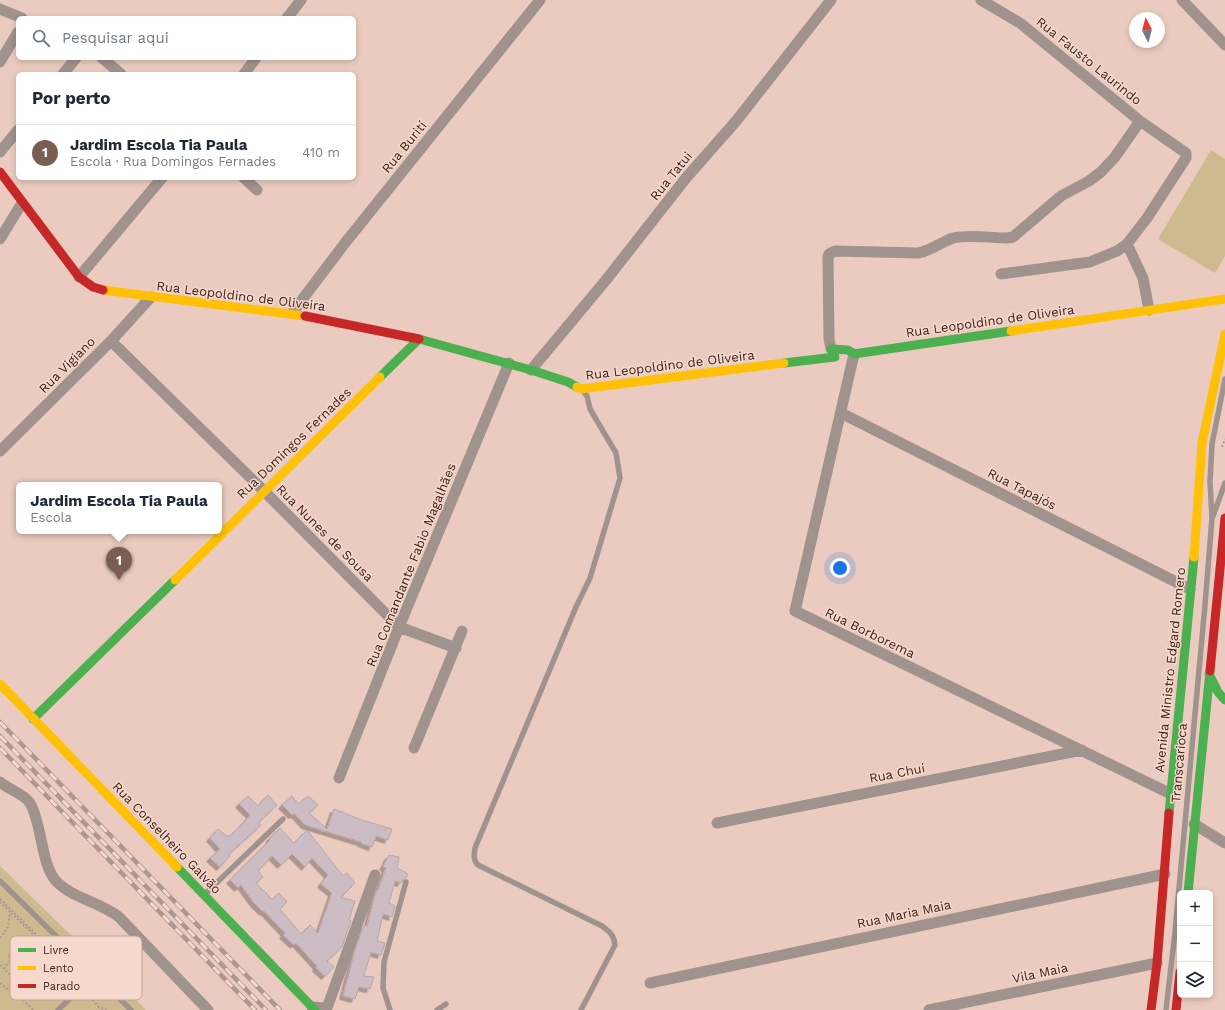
<!DOCTYPE html>
<html lang="pt">
<head>
<meta charset="utf-8">
<style>
	:root { --surface:#fff; --page:#f2f2f3; --text:#1f2937; --muted:#747a83; --line:#e0e1e3; --accent:#7b5e52 }
	body { margin:0; font-family:"Work Sans",sans-serif; background:var(--page); color:var(--text) }
	.controls { position:absolute; right:12px; bottom:12px; display:grid; overflow:hidden; border-radius:6px; box-shadow:0 2px 6px #0003 }
	.controls button { width:36px; height:36px; display:grid; place-items:center; padding:0; border:0; border-bottom:1px solid var(--line); background:var(--surface); color:var(--text); font:20px sans-serif }
	.compass { position:absolute; left:1129px; top:12px; width:36px; height:36px; border-radius:50%; background:var(--surface); box-shadow:0 2px 6px #0003; rotate:354deg }
	.you { position:absolute; left:840px; top:568px; width:14px; height:14px; margin:-10px; border:3px solid #fff; border-radius:50%; background:#1a73e8; box-shadow:0 0 0 6px #1a73e833 }
	.badge { display:grid; place-items:center; width:26px; height:26px; border-radius:50%; background:var(--accent); color:#fff; font-size:13px; font-weight:700 }
	.pin { position:absolute; translate:-50% -33px; filter:drop-shadow(0 1px 2px #0008) }
	.pin::after { content:''; position:absolute; top:21px; width:14px; height:12px; background:inherit; clip-path:polygon(0 0,100% 0,50% 100%) }
	.popup { position:absolute; left:16px; top:482px; width:206px; height:52px; box-sizing:border-box; display:grid; place-content:center; border-radius:6px; background:var(--surface); filter:drop-shadow(0 1px 3px #0005); font-size:13px; white-space:nowrap; color:var(--muted) }
	.popup b { font-size:15px; color:var(--text) }
	.popup::after { content:''; position:absolute; left:50%; top:100%; margin-left:-8px; border:8px solid transparent; border-top-color:var(--surface) }
	.list { margin:0; padding:0; list-style:none }
	h2 { display:flex; justify-content:space-between; align-items:center; height:52px; margin:0; padding:0 16px; font-size:17px }
	h2 small { font-size:13px; font-weight:400; color:var(--muted) }
	.list li { display:grid; grid-template-columns:26px 1fr auto; gap:12px; align-items:center; box-sizing:border-box; height:56px; padding:0 16px; border-top:1px solid var(--line) }
	.list b { display:block; font-size:15px; white-space:nowrap }
	.list p { margin:0; font-size:13px; white-space:nowrap; color:var(--muted) }
	.list em { font-size:13px; font-style:normal; color:var(--muted) }
	.icon { flex:none; width:22px; height:22px; fill:none; stroke:currentColor; stroke-width:2; stroke-linecap:round; stroke-linejoin:round }
	.map { position:relative; flex:none; width:1225px; height:1010px; overflow:hidden }
	.search { position:absolute; background:var(--surface); box-shadow:0 2px 6px #0003; left:16px; top:16px; width:340px; height:44px; display:flex; align-items:center; gap:10px; box-sizing:border-box; padding:0 14px; border-radius:6px; color:var(--muted); font-size:15px }
	.panel { position:absolute; background:var(--surface); box-shadow:0 2px 6px #0003; left:16px; top:72px; width:340px; height:108px; border-radius:6px }
	.map>svg:first-child { display:block }
	.green { fill:#ceba8f }
	.building { fill:#cbbdc3; stroke:#b5a7ad; fill-rule:evenodd; filter:url(#shadow) }
	.lines { fill:none; stroke-linecap:round; stroke-linejoin:round }
	.path { stroke:#ab9992; stroke-width:2; stroke-dasharray:2 2; stroke-linecap:butt }
	.lane { stroke:#a0938e; stroke-width:5.5 }
	.street { stroke:#a0938e; stroke-width:11 }
	.fast { stroke:#4caf50; stroke-width:9 }
	.slow { stroke:#ffc107; stroke-width:9 }
	.jam { stroke:#c62828; stroke-width:9 }
	.rail-casing { stroke:#ab9890; stroke-width:4.5 }
	.rail { stroke:#f6d8cd; stroke-width:3; stroke-dasharray:9; stroke-linecap:butt }
	.labels { text-anchor:middle; dominant-baseline:central; stroke-width:3; stroke-linejoin:round; paint-order:stroke }
	.street-label { font-size:13px; fill:#3e2318; stroke:#f6d8cd }
	.key { fill:#f6d8cd; stroke:#bfa297; stroke-width:1 }
	.key-label { font-size:11px; fill:#3e2318 }
</style>
</head>
<body>
<div class="map">
<svg width="1225" height="1010" viewBox="0 0 1225 1010">
	<defs>
		<filter id="shadow"><feDropShadow dx="-3.5" dy="3.5" stdDeviation="0" flood-color="#0004"/></filter>
	</defs>
	<rect width="100%" height="100%" fill="#ebcbbf"/>
	<path class="green" d="M1211 150 1225 159V256L1215 273 1158 239Z
		M0 866 73 937 146 1010H0Z"/>
	<path class="building" d="M268 795 277 805 259 822 261 825 228 855 230 856 220 867 210 858 220 849 210 838 218 829 228 837 240 827 250 815 239 804 248 796 258 806Z
		M292 796 298 804 308 796 318 805 309 813 327 829 334 809 362 820 392 829 388 840 376 836 372 847 361 843V842L305 825 295 814 292 815 282 805Z
		M280 828 294 843 307 830 343 876 347 873 355 883 341 897 355 901 349 920 351 921 342 947 327 961 334 967 325 976 316 968 317 966 296 943 294 945 283 935 285 933 264 911 263 912 254 903 241 885 238 888 230 880 270 840 269 839ZM292 854 305 867 312 858 328 875 321 884 332 893 318 933 310 925 301 934 280 909 287 902 279 893 272 899 256 883 263 877 258 871 272 856 281 865Z
		M389 855 399 857 397 868 408 874 406 878 403 879 401 883 395 881 389 903 395 906 392 917 383 914 377 941 385 943 381 955 371 952 364 976 374 977 370 989 359 987 355 999 343 996 355 950 364 925 367 926 375 895 377 890H378L386 868 383 867Z
		M24 941 34 952 22 963 12 952Z"/>
	<g class="lines">
		<path class="path" d="M1222 447 1225 439
			M0 899 40 938 42 943 32 948
			M0 902 71 971 75 982
			M0 938 8 927 10 912
			M0 965C7 972 19 981 15 991L11 992 0 983
			M4 969 9 962 15 958
			M15 991 33 1010
			M87 994 99 1007 107 1010"/>
		<path class="lane" d="M1213 516 1225 483
			M0 881 131 1010
			M205 894 283 819
			M58 1010 95 974
			M390 1010 383 988 384 962 406 882
			M437 1010 446 1004
			M581 1010 615 945C614 935 610 932 602 926L478 865C473 860 474 855 475 848L576 607 590 578 620 478 616 453 590 409 587 396 583 391
			M1166 1010 1175 932 1205 605 1212 518 1210 482 1212 444 1225 379"/>
		<path class="street" d="M981 0 1020 23 1140 121 1186 153V158L1147 218 1127 244 1143 278 1149 310
			M1182 0 1225 45
			M0 9 22 18
			M287 18 301 0
			M102 58 121 74
			M0 62 18 32
			M63 74 76 58
			M244 74 256 58
			M0 152 18 130
			M244 178 257 190
			M0 239 22 203
			M1001 274 1090 262 1117 251 1127 244
			M79 277 162 178
			M292 313 345 243 540 0
			M111 341 264 491 399 627 456 648
			M831 349 829 339 828 257 829 254 835 251 918 253C931 251 941 242 953 238 970 234 990 238 1007 238L1013 237 1061 196 1089 181 1101 172 1115 157 1140 121
			M854 354 795 611 1171 794
			M531 370 606 280 686 178 737 120 831 0
			M841 413 1190 589
			M0 451 111 341 151 297
			M414 748 462 631
			M339 778 399 627 509 363
			M0 782C9 790 23 793 30 803 42 823 41 865 56 881 72 898 100 902 119 917L208 1010
			M717 823 1082 750
			M1194 824 1225 843
			M650 983 1165 874
			M312 1007 327 1008 375 875
			M929 1010 1157 963"/>
		<path class="fast" d="M784 363 835 357 831 349 848 350 854 354 1011 331
			M380 377 419 339 531 370 568 382 577 387
			M1209 674 1218 692 1225 700
			M33 719 175 580
			M1169 813 1194 557
			M177 867 315 1010
			M1188 893 1210 671"/>
		<path class="slow" d="M103 290 305 316
			M1011 331 1225 299
			M577 387 581 389 784 363
			M1194 557 1202 443 1225 334
			M175 580 380 377
			M0 684 177 867"/>
		<path class="jam" d="M0 172 79 277 93 287 103 290
			M305 316 419 339
			M1210 671 1225 518
			M1151 1010 1157 963 1169 813
			M1176 1010 1180 972"/>
		<defs>
			<path id="rail" d="M0 722 280 1010
				M0 736 266 1010
				M0 748 255 1010"/>
		</defs>
		<use href="#rail" class="rail-casing"/>
		<use href="#rail" class="rail"/>
	</g>
	<g class="labels">
		<g class="street-label">
			<text transform="translate(1089 61) rotate(39)">Rua Fausto Laurindo</text>
			<text transform="translate(404 147) rotate(-51)">Rua Burití</text>
			<text transform="translate(671 176) rotate(-51)">Rua Tatui</text>
			<text transform="translate(241 296) rotate(7)">Rua Leopoldino de Oliveira</text>
			<text transform="translate(990 321) rotate(-8)">Rua Leopoldino de Oliveira</text>
			<text transform="translate(67 365) rotate(-45)">Rua Vigiano</text>
			<text transform="translate(670 365) rotate(-7)">Rua Leopoldino de Oliveira</text>
			<text transform="translate(294 443) rotate(-44)">Rua Domingos Fernades</text>
			<text transform="translate(1022 489) rotate(27)">Rua Tapajós</text>
			<text transform="translate(325 533) rotate(45)">Rua Nunes de Sousa</text>
			<text transform="translate(411 565) rotate(-68)">Rua Comandante Fabio Magalhães</text>
			<text transform="translate(870 633) rotate(26)">Rua Borborema</text>
			<text transform="translate(1170 670) rotate(-84)">Avenida Ministro Edgard Romero</text>
			<text transform="translate(1179 763) rotate(-85)">Transcarioca</text>
			<text transform="translate(897 773) rotate(-11)">Rua Chuí</text>
			<text transform="translate(167 838) rotate(46)">Rua Conselheiro Galvão</text>
			<text transform="translate(904 914) rotate(-12)">Rua Maria Maia</text>
			<text transform="translate(1040 973) rotate(-12)">Vila Maia</text>
		</g>
	</g>
	<rect x="10" y="936" width="132" height="64" rx="6" class="key"/>
	<rect x="18" y="948" width="18" height="4" fill="#4caf50"/>
	<rect x="18" y="966" width="18" height="4" fill="#ffc107"/>
	<rect x="18" y="984" width="18" height="4" fill="#c62828"/>
	<g class="key-label">
		<text x="43" y="954">Livre</text>
		<text x="43" y="972">Lento</text>
		<text x="43" y="990">Parado</text>
	</g>
</svg>
<div class="controls">
<button>+</button>
<button>−</button>
<button><svg class="icon" aria-label="layers" viewBox="0 0 24 24"><path d="M12 4l9 5-9 5-9-5zM3 14l9 5 9-5"/></svg></button>
</div>
<svg class="compass" viewBox="-18 -18 36 36"><path d="M0-13l5 13h-10z" fill="#e53935"/><path d="M0 13l5-13h-10z" fill="#747a83"/></svg>
<div class="you"></div>
<div class="pin badge" style="left:119px;top:580px">1</div>
<div class="popup"><b>Jardim Escola Tia Paula</b>Escola</div>
<div class="search"><svg class="icon" aria-label="search" viewBox="0 0 24 24"><circle cx="10" cy="10" r="6"/><path d="M15 15l6 6"/></svg>Pesquisar aqui</div>
<section class="panel">
<h2>Por perto<small></small></h2>
<ul class="list">
<li><span class="badge">1</span><div><b>Jardim Escola Tia Paula</b><p>Escola · Rua Domingos Fernades</p></div><em>410 m</em></li>
</ul>
</section>
</div>
</body>
</html>
